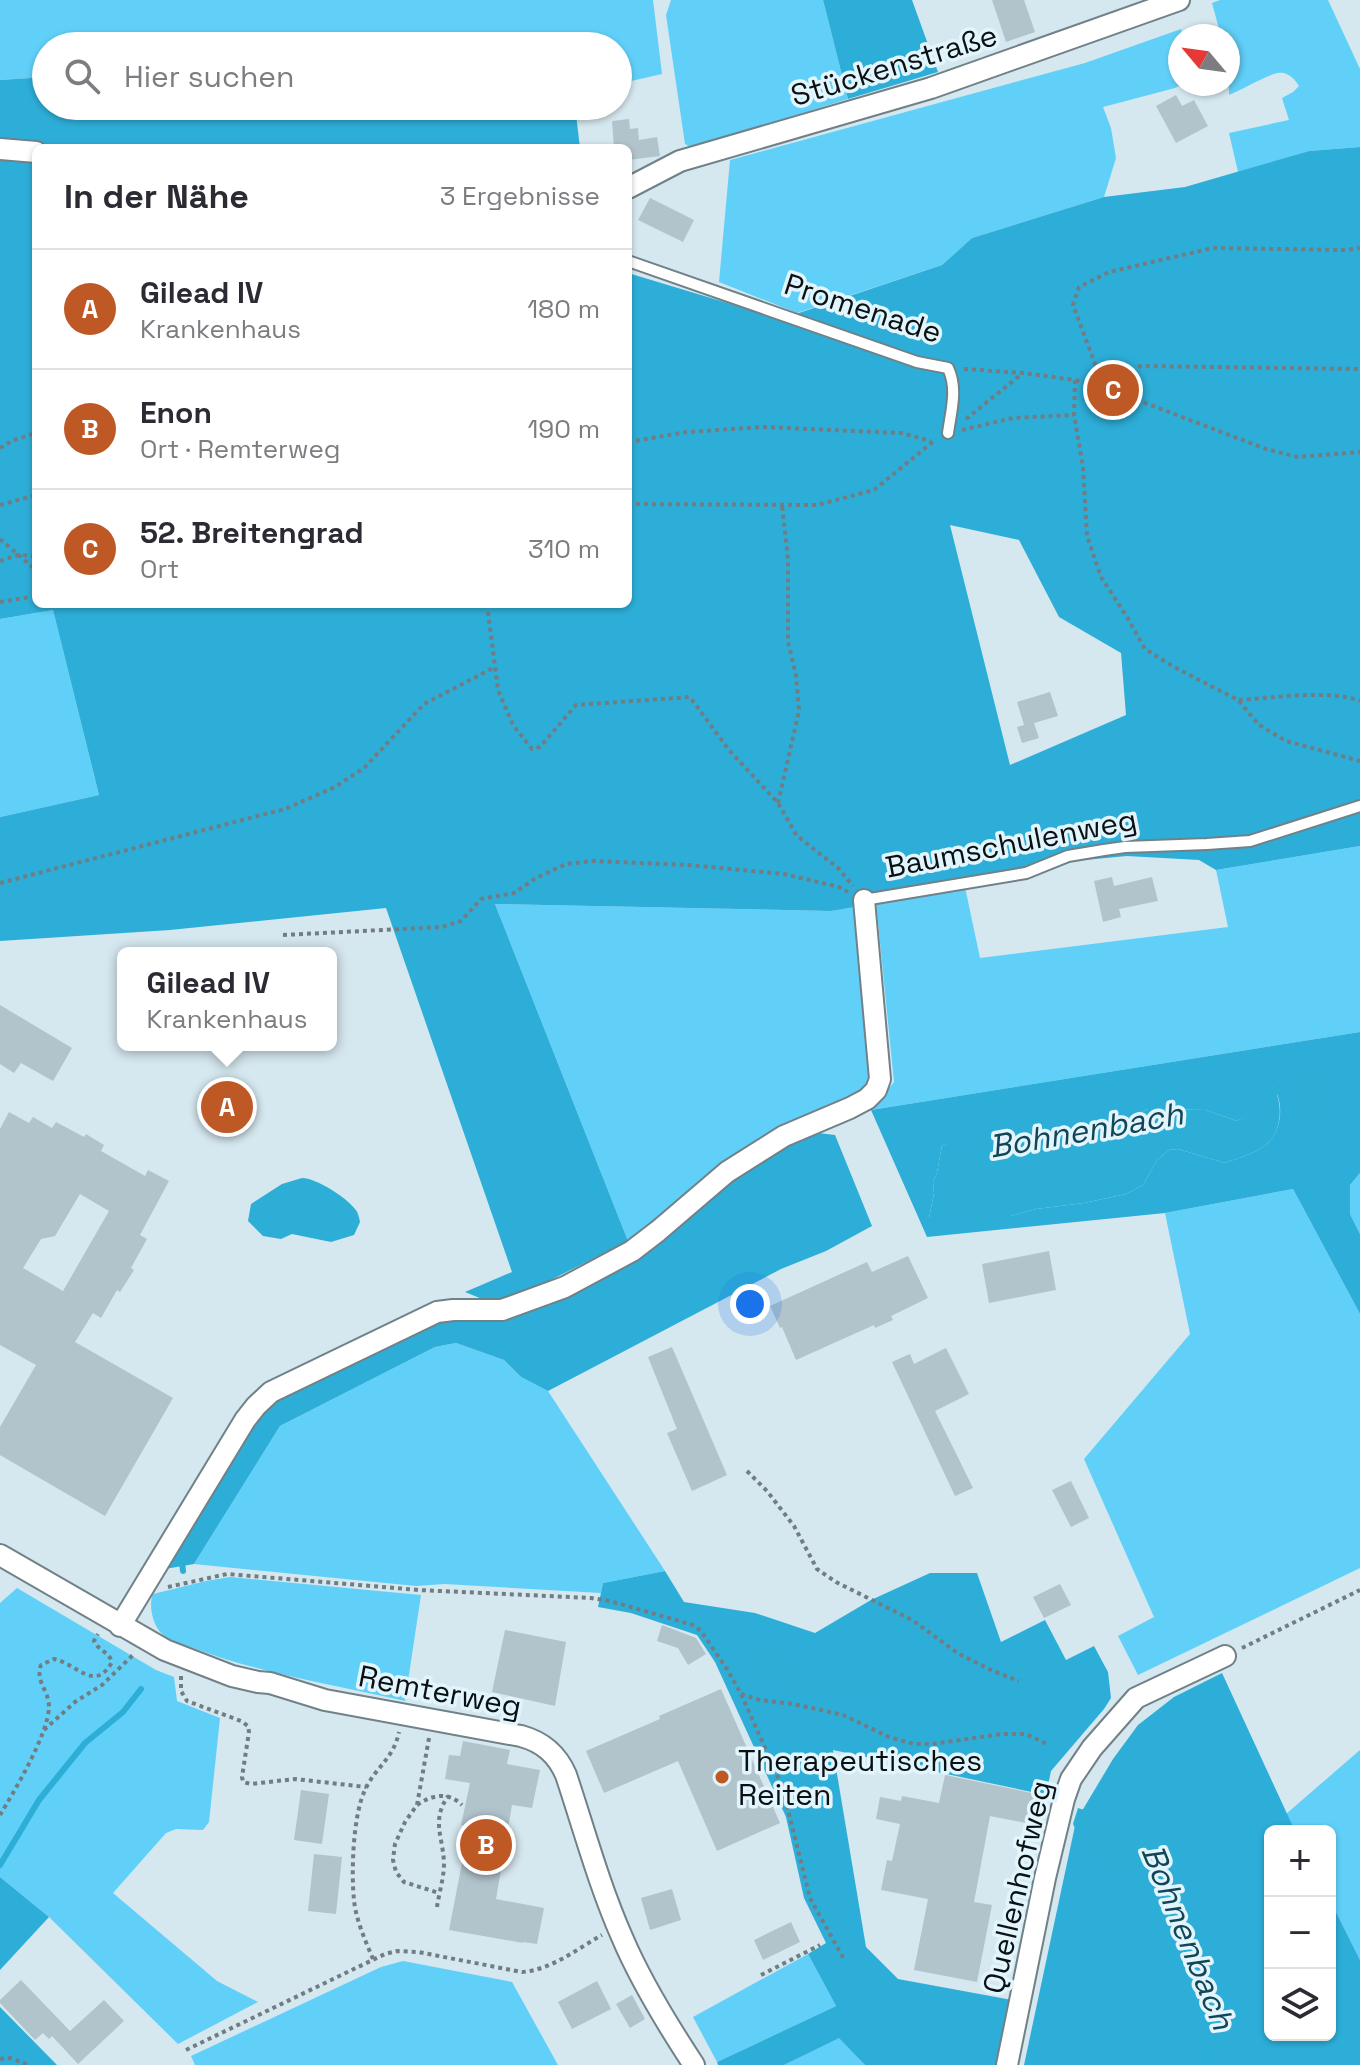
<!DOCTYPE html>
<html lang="de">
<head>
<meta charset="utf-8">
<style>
	:root { --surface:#fff; --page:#f7f7f7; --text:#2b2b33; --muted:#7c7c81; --line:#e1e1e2; --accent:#be5925 }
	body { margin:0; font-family:"Space Grotesk",sans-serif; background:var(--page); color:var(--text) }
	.controls { position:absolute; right:24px; bottom:24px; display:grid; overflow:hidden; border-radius:12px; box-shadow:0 2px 6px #0004 }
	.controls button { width:72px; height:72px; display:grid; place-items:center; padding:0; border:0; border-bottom:2px solid var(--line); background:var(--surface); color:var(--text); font:40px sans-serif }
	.compass { position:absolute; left:1168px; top:24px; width:72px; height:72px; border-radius:50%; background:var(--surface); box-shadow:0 2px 6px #0004; rotate:299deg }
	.you { position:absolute; left:750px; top:1304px; width:28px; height:28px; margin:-20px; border:6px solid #fff; border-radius:50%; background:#1a73e8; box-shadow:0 0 0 12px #1a73e833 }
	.badge { display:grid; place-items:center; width:52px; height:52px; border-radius:50%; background:var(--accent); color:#fff; font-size:26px; font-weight:700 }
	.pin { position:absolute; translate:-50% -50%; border:4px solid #fff; box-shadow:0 2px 8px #0006 }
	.popup { position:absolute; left:117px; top:947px; width:220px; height:104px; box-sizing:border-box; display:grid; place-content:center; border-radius:12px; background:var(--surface); filter:drop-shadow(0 2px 6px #0005); font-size:26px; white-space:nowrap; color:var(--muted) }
	.popup b { font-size:30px; color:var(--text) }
	.popup::after { content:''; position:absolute; left:50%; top:100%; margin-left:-16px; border:16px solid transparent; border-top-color:var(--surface) }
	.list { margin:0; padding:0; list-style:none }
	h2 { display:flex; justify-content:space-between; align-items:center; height:104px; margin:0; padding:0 32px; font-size:34px }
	h2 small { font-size:26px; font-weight:400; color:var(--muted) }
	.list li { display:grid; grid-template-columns:52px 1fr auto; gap:24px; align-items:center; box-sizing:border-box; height:120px; padding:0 32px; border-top:2px solid var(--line) }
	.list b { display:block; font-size:30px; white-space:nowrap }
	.list p { margin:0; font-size:26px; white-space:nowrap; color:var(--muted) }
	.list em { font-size:26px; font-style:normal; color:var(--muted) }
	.icon { flex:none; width:44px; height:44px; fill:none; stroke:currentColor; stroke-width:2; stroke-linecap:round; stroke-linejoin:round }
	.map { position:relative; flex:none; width:1360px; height:2065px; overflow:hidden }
	.search { position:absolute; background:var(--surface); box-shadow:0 2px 6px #0004; left:32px; top:32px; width:600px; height:88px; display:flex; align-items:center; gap:20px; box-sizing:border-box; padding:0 28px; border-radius:44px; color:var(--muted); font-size:30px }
	.panel { position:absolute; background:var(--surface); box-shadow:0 2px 6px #0004; left:32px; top:144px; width:600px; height:464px; border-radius:12px }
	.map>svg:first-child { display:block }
	.green { fill:#61d0f9 }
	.forest { fill:#2daed8; fill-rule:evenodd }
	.water { fill:#2caed7 }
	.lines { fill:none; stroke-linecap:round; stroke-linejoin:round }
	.stream { stroke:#2caed7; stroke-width:6 }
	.building { fill:#b1c3cb; fill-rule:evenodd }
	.service-casing { stroke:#708187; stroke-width:14 }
	.minor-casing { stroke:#708187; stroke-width:24 }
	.path { stroke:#717d82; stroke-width:4; stroke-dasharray:4 4; stroke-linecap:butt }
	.service { stroke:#fff; stroke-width:10 }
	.minor { stroke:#fff; stroke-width:20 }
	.poi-dot { fill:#be5925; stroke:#e2f5fd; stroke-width:3 }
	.labels { text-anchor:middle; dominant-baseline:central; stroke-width:7; stroke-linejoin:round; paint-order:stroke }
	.street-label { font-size:30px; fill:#0a1113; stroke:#e2f5fd }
	.poi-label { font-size:30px; fill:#0a1113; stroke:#e2f5fd; text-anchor:start }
	.water-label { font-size:32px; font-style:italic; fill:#114557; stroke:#e2f5fd }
</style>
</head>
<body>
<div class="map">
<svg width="1360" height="2065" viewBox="0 0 1360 2065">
	<rect width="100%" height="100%" fill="#d5e7ef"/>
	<path class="green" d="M0 0H653L662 74 618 84V46H568L566 39 472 46H46V77L0 80Z
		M671 0H823L848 99 692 148 685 144 666 15Z
		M1220 0H1328L1360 69V147L1309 151 1238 172 1229 133 1289 120 1282 98 1293 92 1299 86C1295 79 1287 71 1278 73 1269 74 1239 91 1229 95L1228 36H1221L1212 3Z
		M1181 29 1183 36H1180V84H1183L1175 88 1103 107 1111 128 1116 158 1104 197 972 238 942 265 797 313 719 282 730 160 1085 63Z
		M53 610 99 795 0 817V619Z
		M1360 846V1032L871 1110 894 1082 876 902 965 887 980 958 1228 927 1216 870Z
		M495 904 831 911 859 905 875 1078 863 1096 628 1241Z
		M1360 1173V1234L1350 1214V1185Z
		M1293 1189 1360 1314V1568L1138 1675 1118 1636 1154 1617 1084 1459 1190 1334 1165 1213Z
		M456 1343 504 1360 521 1377 548 1391 665 1571 603 1583 601 1593 445 1584 416 1586 194 1564 280 1426 435 1347Z
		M230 1577 421 1595 405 1701C335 1685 263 1674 196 1649 185 1645 171 1642 162 1634 153 1626 148 1605 153 1594L206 1581Z
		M17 1588 156 1670 174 1677 177 1701 220 1718 209 1822 203 1830 176 1829 166 1833 113 1893 217 1981 258 2002 178 2044 49 1917 0 1877V1603Z
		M1360 1750V1960L1330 1900V1831H1295L1286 1814Z
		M808 1954 836 2006 717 2062 693 2017Z
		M403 1961 512 1982 558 2065H195L191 2056 381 1967Z
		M839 2037 865 2065H784Z"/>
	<path class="forest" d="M823 0H912L938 72 848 99Z
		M567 39V46H472Z
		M46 77V106H575L580 148H36V604H628V273L781 319 942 265 972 238 1104 197 1185 187 1309 151 1360 147V846L1216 870 1199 860 1127 856 1074 861 1030 878 965 887 831 911 495 904 628 1241 517 1297 487 1301 465 1292 512 1272 386 908 170 930 0 941V817L99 795 53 610 0 619V80ZM950 525 1019 540 1059 617 1121 653 1126 715 1010 765Z
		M1360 1032V1173L1350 1185V1214L1360 1234V1314L1293 1189 1165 1213 927 1237 871 1110ZM1270 1084C1285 1097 1283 1130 1267 1144 1257 1153 1238 1158 1225 1163L1178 1149 1169 1150 1157 1160 1143 1185 1126 1194 1084 1203 1036 1209 1011 1216 929 1218 934 1193 933 1182 937 1173 942 1145 1042 1132 1108 1126 1148 1109 1206 1110 1237 1121C1254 1113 1260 1100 1270 1084Z
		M810 1132 835 1135 872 1226 826 1251 781 1269 548 1391 521 1377 504 1360 456 1343 435 1347 280 1426 194 1564 165 1569 251 1422 277 1398 422 1323 571 1291 730 1176Z
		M665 1571 684 1602 755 1613 815 1633 871 1600 930 1573H977L1001 1642 1045 1620 1066 1660 1094 1646 1108 1672 1111 1698 1104 1709 1051 1771 1046 1795 833 1750 866 1947 898 1979 1012 2000 997 2065H865L839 2038 784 2065H718L717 2062 836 2006 808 1954 826 1943 804 1898 786 1817 715 1662 697 1635 631 1613 598 1607 603 1583Z
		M1222 1673 1295 1831H1270V2035H1330V1900L1360 1960V2065H1024L1076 1821 1113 1759 1138 1725 1174 1697Z
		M0 1877 49 1917 0 1970Z
		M0 2007 57 2065H0Z"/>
	<path class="water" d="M1317 1059 1323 1060 1324 1066 1333 1077 1328 1089 1335 1096 1334 1108 1326 1129C1319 1132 1306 1135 1300 1129 1292 1122 1289 1088 1288 1077 1295 1068 1307 1063 1317 1059Z
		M1270 1083C1284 1098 1283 1130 1267 1144 1257 1153 1238 1158 1225 1163L1178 1149 1169 1150 1157 1160 1143 1185 1126 1194 1084 1203 1036 1209 1011 1216 999 1225 987 1229 939 1226 929 1218 934 1193 933 1182 937 1173 942 1145 1034 1125 1042 1132 1108 1126 1148 1109 1206 1110 1237 1121C1254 1112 1260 1099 1270 1083Z
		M302 1178C316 1178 346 1197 355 1209 358 1212 359 1217 360 1222L354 1235 331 1242 292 1234 281 1239 263 1236 248 1221 251 1204 282 1184Z
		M720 1635 746 1640 763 1641 789 1655 802 1666 880 1682 874 1704 865 1706 822 1696 771 1692 755 1686 745 1678 739 1654Z
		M1078 1808 1101 1815 1130 1834 1149 1843 1151 1850 1144 1863 1143 1871 1126 1886H1116L1095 1873 1073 1824Z"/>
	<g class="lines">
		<path class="stream" d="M1326 1074 1360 1062
			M1273 1096 1276 1090H1289L1297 1087
			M183 1571 182 1562 272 1422 432 1337C439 1335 449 1331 457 1332 471 1332 505 1350 514 1360
			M1023 1667 1040 1671 1058 1665C1075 1673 1093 1690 1101 1706
			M873 1682 983 1694 993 1680
			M0 1865 39 1800 85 1743 123 1712 141 1689
			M1132 1871 1134 1878 1154 1905 1179 1984 1193 2005 1204 2049 1214 2054 1216 2063 1214 2065"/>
	</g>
	<path class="building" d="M992 0H1024L1035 32 1006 42Z
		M1176 95 1182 106 1194 100 1208 126 1176 143 1156 106Z
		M629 119 630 129 638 128 639 140 657 137 660 156 628 160V148H614L612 121Z
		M650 198 694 220 683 242 638 220Z
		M1050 692 1058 716 1034 723 1039 738 1022 743 1017 727 1024 725 1017 702Z
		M1112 877 1114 886 1152 877 1158 901 1119 909 1121 917 1103 922 1094 881Z
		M0 1005 72 1048 53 1081 21 1063 14 1073 0 1064Z
		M9 1112 29 1123 33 1117 52 1128 56 1122 84 1137 86 1134 104 1145 101 1151 145 1176 148 1170 169 1181 140 1235 147 1239 131 1268 134 1270 120 1292 117 1290 101 1318 93 1313 75 1342 173 1398 105 1516 0 1455V1427L36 1365 0 1345V1129ZM80 1194 109 1211 63 1291 23 1268 41 1239 55 1236Z
		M1049 1251 1056 1290 989 1303 982 1264Z
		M908 1256 928 1298 891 1316 893 1320 875 1328 874 1325 796 1360 782 1327 780 1328 770 1306 867 1262 872 1272Z
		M672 1347 727 1475 692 1491 667 1433 677 1429 648 1357Z
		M946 1348 969 1394 935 1411 973 1488 955 1496 892 1362 910 1354 914 1364Z
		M1071 1481 1089 1518 1071 1527 1052 1490Z
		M1060 1584 1071 1605 1044 1618 1033 1597Z
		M662 1625 696 1638 706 1654 688 1665 678 1648 657 1641Z
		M505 1630 566 1642 555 1706 492 1692Z
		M721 1689 780 1823 717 1851 678 1761 604 1793 586 1751 660 1719 659 1716Z
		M463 1741 510 1750 507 1764 540 1770 532 1808 512 1805 496 1899 544 1908 537 1944 523 1942V1943L449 1930 462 1863 465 1864 472 1827 461 1825 470 1783 445 1779 449 1755 460 1756Z
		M945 1775 1037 1794 1031 1824 990 1816 974 1902 992 1905 977 1982 914 1970 928 1899 881 1890 887 1860 892 1861 900 1824 876 1819 880 1797 901 1801 902 1796 939 1803Z
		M301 1790 329 1794 322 1844 294 1840Z
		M314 1854 342 1857 336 1914 308 1911Z
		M672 1889 681 1920 650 1930 641 1898Z
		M791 1922 800 1942 763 1960 754 1940Z
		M21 1980 70 2031 104 2000 124 2021 78 2064 52 2036 49 2039 43 2033 35 2040 0 2003V2000Z
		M597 1981 611 2009 572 2029 558 2002Z
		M632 1995 645 2019 630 2028 616 2004Z"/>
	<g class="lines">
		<defs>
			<path id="service" d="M628 261 917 362 948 368C958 389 951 411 948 433
				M864 900 1026 873 1068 856 1104 850 1125 847 1207 844 1250 841 1360 806"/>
			<path id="minor" d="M0 149 36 152
				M628 188 680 161 931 88 1179 0
				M0 1555 165 1650 232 1676 258 1682 270 1683 325 1700 521 1736C543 1742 557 1754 566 1775 584 1829 599 1885 622 1937 641 1982 667 2024 694 2065
				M120 1626 245 1420 256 1406 271 1392 437 1312 453 1310H502L565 1287 632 1251 658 1231 727 1172 784 1136 850 1108 867 1099 876 1090 880 1079 864 900
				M1007 2065 1045 1878 1064 1799 1071 1779 1092 1748 1136 1698 1225 1656"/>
		</defs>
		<use href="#service" class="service-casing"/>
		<use href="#minor" class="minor-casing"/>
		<path class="path" d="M964 369 1023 373 1075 380 1119 393 1266 449 1298 457 1360 452
			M1075 380 1074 415 1083 467 1087 536 1101 577 1127 617 1145 649 1174 667 1238 700 1259 725 1286 741 1360 761
			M1104 388 1073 305 1079 287 1109 272 1213 248 1345 250 1360 248
			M1119 393 1140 366 1360 369
			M966 419 1023 373
			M962 430 1013 418 1074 415
			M628 442 687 432 763 427 901 433 931 441
			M0 448 14 440 36 433
			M628 504 817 505 874 490 935 440
			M0 505 36 495
			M0 539 36 570
			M0 561 18 555 36 556
			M0 602 36 596
			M487 604 498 690 513 725 532 749 540 747 576 705 690 697 729 750 778 803 797 836 838 868 853 886
			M1239 700C1273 698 1329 689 1360 701
			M778 803 799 711 796 675 788 642V559L782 505
			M0 883 285 809 335 787 364 768 424 704 495 667
			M283 935 442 927 461 921 481 899 514 893 536 878 566 864 593 861 688 865 784 874 839 887 848 892
			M747 1471 767 1491 794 1526 817 1569 836 1582 912 1620 959 1654 993 1671 1019 1681
			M168 1587 227 1574 419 1590 591 1598 610 1601 693 1625 701 1631 727 1669 741 1694 782 1786 810 1898 845 1961
			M1242 1648 1360 1590
			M181 1676V1691L187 1701 241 1721 248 1726 249 1732 242 1777 243 1782 251 1784 295 1779 366 1787
			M741 1694 760 1700 793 1704 843 1715 889 1737 914 1744H932L1002 1734H1026L1049 1745
			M44 1730 75 1702 102 1685 135 1653
			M429 1738 417 1805 405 1822 395 1844 393 1860 396 1872 404 1882 439 1893
			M417 1805C432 1795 448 1791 462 1805
			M0 1815C15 1790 48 1735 49 1707 49 1690 35 1682 41 1665L54 1659C77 1664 95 1693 112 1662 109 1652 98 1650 94 1641L98 1634
			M437 1907C439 1893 444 1878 444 1863 443 1836 431 1821 448 1796
			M373 1959C365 1940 356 1920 354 1900 351 1872 353 1815 365 1790 376 1766 393 1760 399 1732
			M761 1975 820 1945
			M186 2050 385 1954 397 1951 418 1952 522 1972C551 1970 577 1949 602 1935
			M0 2059 10 2058 29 2065"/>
		<use href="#service" class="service"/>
		<use href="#minor" class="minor"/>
	</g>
	<circle class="poi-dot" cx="722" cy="1777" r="8"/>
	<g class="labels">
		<g class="street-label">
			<text transform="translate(894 65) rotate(-17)">Stückenstraße</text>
			<text transform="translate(863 308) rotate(18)">Promenade</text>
			<text transform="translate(1011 843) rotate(-11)">Baumschulenweg</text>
			<text transform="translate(440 1691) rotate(11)">Remterweg</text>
			<text transform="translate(1017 1887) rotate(-77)">Quellenhofweg</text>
		</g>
		<g class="poi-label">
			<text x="738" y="1760">Therapeutisches<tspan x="738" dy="34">Reiten</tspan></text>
		</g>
		<g class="water-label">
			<text transform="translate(1086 1130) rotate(-10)">Bohnenbach</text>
			<text transform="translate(1188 1937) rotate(68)">Bohnenbach</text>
		</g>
	</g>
</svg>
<div class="controls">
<button>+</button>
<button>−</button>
<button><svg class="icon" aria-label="layers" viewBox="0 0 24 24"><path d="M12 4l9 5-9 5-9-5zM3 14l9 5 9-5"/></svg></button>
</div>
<svg class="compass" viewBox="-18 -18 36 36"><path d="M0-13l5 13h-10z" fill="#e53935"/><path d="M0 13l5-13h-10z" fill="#7c7c81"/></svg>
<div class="you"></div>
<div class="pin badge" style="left:227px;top:1107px">A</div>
<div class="popup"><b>Gilead IV</b>Krankenhaus</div>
<div class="pin badge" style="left:486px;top:1845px">B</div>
<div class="pin badge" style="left:1113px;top:390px">C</div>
<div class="search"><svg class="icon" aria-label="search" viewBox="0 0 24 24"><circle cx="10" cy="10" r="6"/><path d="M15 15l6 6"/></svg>Hier suchen</div>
<section class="panel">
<h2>In der Nähe<small>3 Ergebnisse</small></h2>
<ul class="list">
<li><span class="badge">A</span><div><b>Gilead IV</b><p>Krankenhaus</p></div><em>180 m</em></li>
<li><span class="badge">B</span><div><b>Enon</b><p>Ort · Remterweg</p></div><em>190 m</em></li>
<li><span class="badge">C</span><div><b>52. Breitengrad</b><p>Ort</p></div><em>310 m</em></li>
</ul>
</section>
</div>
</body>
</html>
